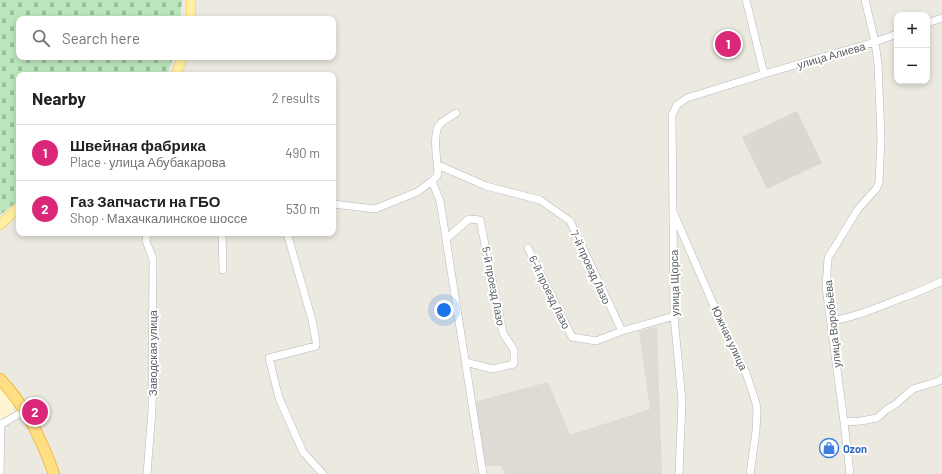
<!DOCTYPE html>
<html lang="en">
<head>
<meta charset="utf-8">
<style>
	:root { --surface:#fff; --page:#f2f2f2; --text:#202124; --muted:#757577; --line:#e0e0e0; --accent:#db2777 }
	body { margin:0; font-family:Barlow,sans-serif; background:var(--page); color:var(--text) }
	.controls { position:absolute; right:12px; top:12px; display:grid; overflow:hidden; border-radius:8px; box-shadow:0 2px 6px #0003 }
	.controls button { width:36px; height:36px; display:grid; place-items:center; padding:0; border:0; border-bottom:1px solid var(--line); background:var(--surface); color:var(--text); font:20px sans-serif }
	.you { position:absolute; left:444px; top:310px; width:14px; height:14px; margin:-10px; border:3px solid #fff; border-radius:50%; background:#1a73e8; box-shadow:0 0 0 6px #1a73e833 }
	.badge { display:grid; place-items:center; width:26px; height:26px; border-radius:50%; background:var(--accent); color:#fff; font-size:13px; font-weight:700 }
	.pin { position:absolute; translate:-50% -50%; border:2px solid #fff; box-shadow:0 1px 4px #0006 }
	.list { margin:0; padding:0; list-style:none }
	h2 { display:flex; justify-content:space-between; align-items:center; height:52px; margin:0; padding:0 16px; font-size:17px }
	h2 small { font-size:13px; font-weight:400; color:var(--muted) }
	.list li { display:grid; grid-template-columns:26px 1fr auto; gap:12px; align-items:center; box-sizing:border-box; height:56px; padding:0 16px; border-top:1px solid var(--line) }
	.list b { display:block; font-size:15px; white-space:nowrap }
	.list p { margin:0; font-size:13px; white-space:nowrap; color:var(--muted) }
	.list em { font-size:13px; font-style:normal; color:var(--muted) }
	.icon { flex:none; width:22px; height:22px; fill:none; stroke:currentColor; stroke-width:2; stroke-linecap:round; stroke-linejoin:round }
	.map { position:relative; flex:none; width:942px; height:474px; overflow:hidden }
	.search { position:absolute; background:var(--surface); box-shadow:0 2px 6px #0003; left:16px; top:16px; width:320px; height:44px; display:flex; align-items:center; gap:10px; box-sizing:border-box; padding:0 14px; border-radius:8px; color:var(--muted); font-size:15px }
	.panel { position:absolute; background:var(--surface); box-shadow:0 2px 6px #0003; left:16px; top:72px; width:320px; height:164px; border-radius:8px }
	.map>svg:first-child { display:block }
	.commercial { fill:#fff4d2 }
	.industrial { fill:#dddbd4 }
	.education { fill:#ddd8cf }
	.cemetery { fill:url(#cemetery-stones) }
	.lines { fill:none; stroke-linecap:round; stroke-linejoin:round }
	.minor-casing { stroke:#b6b8bd; stroke-width:8 }
	.major-casing { stroke:#f6c54f; stroke-width:10 }
	.highway-casing { stroke:#ec9f00; stroke-width:12 }
	.minor { stroke:#fff; stroke-width:7 }
	.major { stroke:#ffefa2; stroke-width:9 }
	.highway { stroke:#ffde84; stroke-width:11 }
	.labels { text-anchor:middle; dominant-baseline:central; stroke-width:4; stroke-linejoin:round; paint-order:stroke }
	.street-label { font-size:11px; fill:#595d62; stroke:#fff }
	.shop-label { font-size:11px; font-weight:bold; fill:#366cbe; stroke:#fff; text-anchor:start }
</style>
</head>
<body>
<div class="map">
<svg width="942" height="474" viewBox="0 0 942 474">
	<defs>
		<pattern id="cemetery-stones" width="16" height="16" patternUnits="userSpaceOnUse"><rect width="16" height="16" fill="#bbe6bb"/><path d="M2 7V4a2 2 0 0 1 4 0v3zM10 15v-3a2 2 0 0 1 4 0v3z" fill="#9bbe9b"/></pattern>
	</defs>
	<rect width="100%" height="100%" fill="#ece9e0"/>
	<path class="commercial" d="M0 386 13 403 14 412 0 423Z"/>
	<path class="industrial" d="M657 327 662 474H505L501 466H484L474 402 548 382 570 435 650 409 639 331Z"/>
	<path class="education" d="M797 111 822 163 767 189 742 137Z"/>
	<path class="cemetery" d="M0 0H182L180 19H19V57H173L167 75H19V200L0 215Z"/>
	<g class="lines">
		<defs>
			<path id="minor" d="M746 0 764 74
				M927 23 942 18
				M438 165 486 186 540 200 570 221 622 331 596 341 572 337 528 248
				M432 181 440 201 446 239 483 474
				M333 204 375 209 417 192 432 181 437 176 438 171C437 160 432 132 440 124 444 120 451 116 456 113
				M674 214 731 345 746 373 756 403 757 412 756 431 750 474
				M147 233 146 241 153 259 152 410 147 474
				M222 233 223 270
				M287 233 312 320 316 341V346L269 358 279 398 303 452 323 474
				M446 239 469 219 480 220 503 333 514 350V364L493 369 465 362
				M831 321C855 317 877 308 899 299 914 294 928 288 942 281
				M622 331 674 316
				M844 422 861 421 877 418 886 410 896 404 908 393 913 389 939 381 942 379
				M0 425 24 411
				M0 474 1 423
				M679 474 682 401 674 316 672 115 677 105 687 98 764 74 875 42 897 34
				M850 474 844 422 826 287 828 258 858 209 876 189 879 183 881 139 878 64 875 42 865 0"/>
			<path id="major" d="M191 19V0
				M176 75 182 57
				M0 225 19 207"/>
			<path id="highway" d="M0 379C25 405 42 440 54 474"/>
		</defs>
		<use href="#minor" class="minor-casing"/>
		<use href="#major" class="major-casing"/>
		<use href="#highway" class="highway-casing"/>
		<use href="#minor" class="minor"/>
		<use href="#major" class="major"/>
		<use href="#highway" class="highway"/>
	</g>
	<defs>
		<symbol id="shop-ring" viewBox="-11 -11 22 22"><circle r="9.5" fill="#fff" stroke="#3f7fe0" stroke-width="1.5"/><path d="M-5-2.5h2.3a2.7 3.5 0 0 1 5.4 0H5L5.5 6h-11ZM-1.5-2.5h3a1.5 2.3 0 0 0-3 0Z" fill="#3f7fe0"/></symbol>
	</defs>
	<g fill-rule="evenodd">
		<use href="#shop-ring" x="818" y="437" width="22" height="22"/>
	</g>
	<g class="labels">
		<g class="street-label">
			<text transform="translate(831 55) rotate(-16)">улица Алиева</text>
			<text transform="translate(591 267) rotate(65)">7-й проезд Лазо</text>
			<text transform="translate(674 283) rotate(-91)">улица Щорса</text>
			<text transform="translate(494 286) rotate(79)">5-й проезд Лазо</text>
			<text transform="translate(550 292) rotate(64)">6-й проезд Лазо</text>
			<text transform="translate(832 324) rotate(-96)">улица Воробьёва</text>
			<text transform="translate(730 338) rotate(65)">Южная улица</text>
			<text transform="translate(152 353) rotate(-90)">Заводская улица</text>
		</g>
		<g class="shop-label">
			<text x="843" y="448">Ozon</text>
		</g>
	</g>
</svg>
<div class="controls">
<button>+</button>
<button>−</button>
</div>
<div class="you"></div>
<div class="pin badge" style="left:728px;top:44px">1</div>
<div class="pin badge" style="left:35px;top:412px">2</div>
<div class="search"><svg class="icon" aria-label="search" viewBox="0 0 24 24"><circle cx="10" cy="10" r="6"/><path d="M15 15l6 6"/></svg>Search here</div>
<section class="panel">
<h2>Nearby<small>2 results</small></h2>
<ul class="list">
<li><span class="badge">1</span><div><b>Швейная фабрика</b><p>Place · улица Абубакарова</p></div><em>490 m</em></li>
<li><span class="badge">2</span><div><b>Газ Запчасти на ГБО</b><p>Shop · Махачкалинское шоссе</p></div><em>530 m</em></li>
</ul>
</section>
</div>
</body>
</html>
